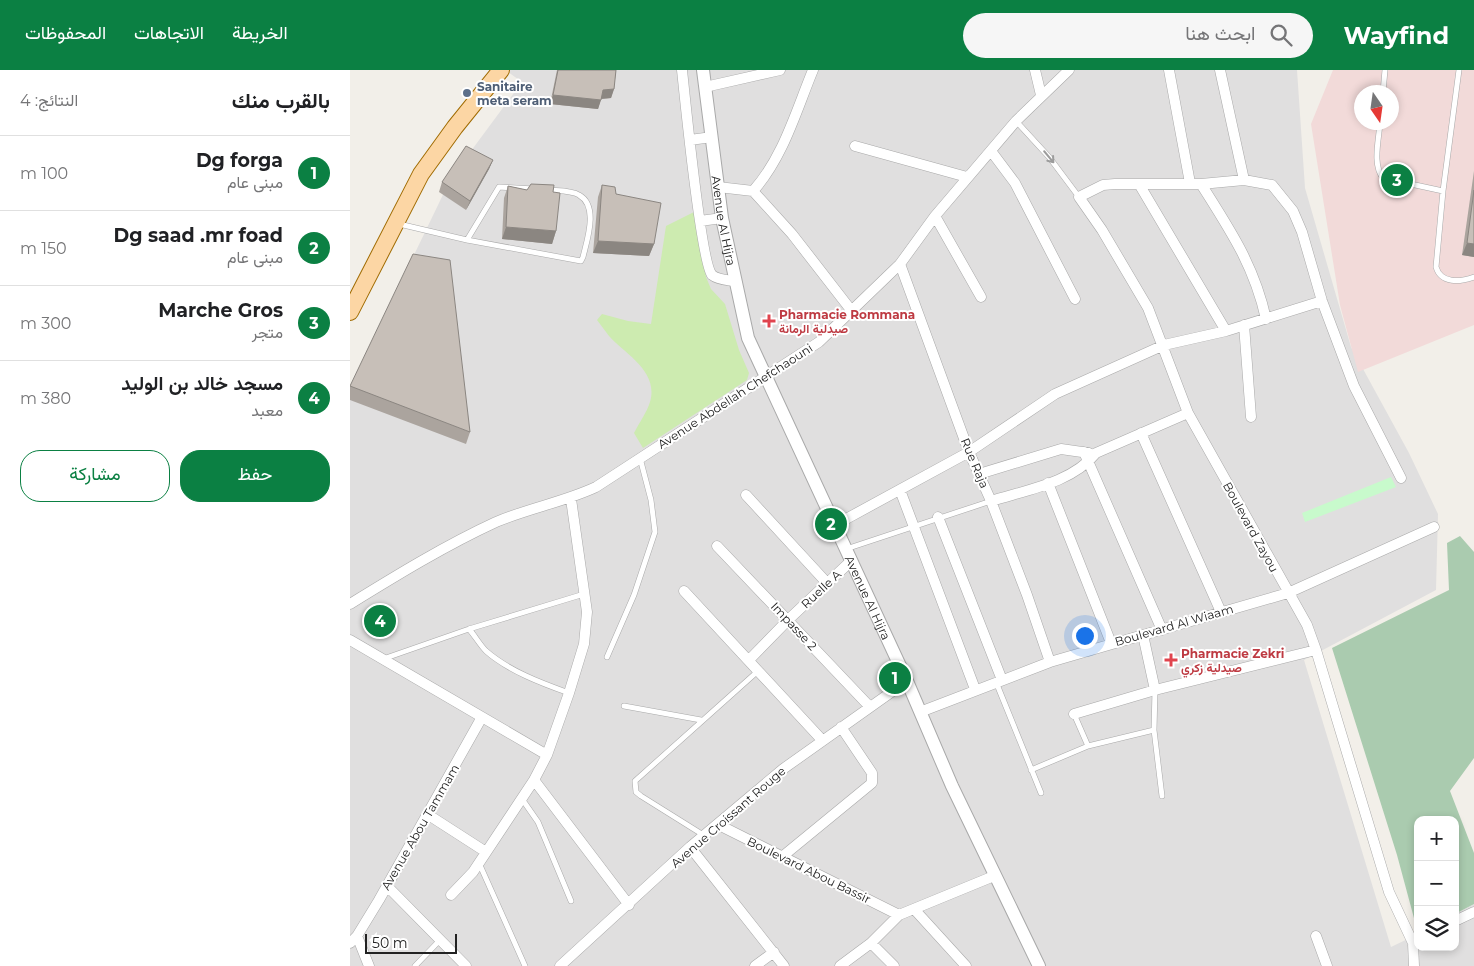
<!DOCTYPE html>
<html lang="ar">
<head>
<meta charset="utf-8">
<style>
	:root { --surface:#fff; --page:#f6f6f6; --text:#202124; --muted:#757577; --line:#e0e0e0; --accent:#0b8043 }
	body { margin:0; font-family:Montserrat,Vazirmatn,sans-serif; background:var(--page); color:var(--text); direction:rtl }
	.controls { position:absolute; right:15px; bottom:15px; display:grid; overflow:hidden; border-radius:10px; box-shadow:0 2px 8px #0003 }
	.controls button { width:45px; height:45px; display:grid; place-items:center; padding:0; border:0; border-bottom:1px solid var(--line); background:var(--surface); color:var(--text); font:25px sans-serif }
	.compass { position:absolute; left:1004px; top:15px; width:45px; height:45px; border-radius:50%; background:var(--surface); box-shadow:0 2px 8px #0003; rotate:167deg }
	.scale { position:absolute; left:15px; bottom:12px; width:92px; box-sizing:border-box; padding-left:5px; border:2px solid #222; border-top:0; font-size:14px; line-height:18px; white-space:nowrap; color:#222; -webkit-text-stroke:4px #fff; paint-order:stroke }
	.you { position:absolute; left:734px; top:565px; width:18px; height:18px; margin:-12px; border:4px solid #fff; border-radius:50%; background:#1a73e8; box-shadow:0 0 0 8px #1a73e833 }
	.badge { display:grid; place-items:center; width:32px; height:32px; border-radius:50%; background:var(--accent); color:#fff; font-size:16px; font-weight:700 }
	.pin { position:absolute; translate:-50% -50%; border:2px solid #fff; box-shadow:0 1px 5px #0006 }
	.list { margin:0; padding:0; list-style:none }
	h2 { display:flex; justify-content:space-between; align-items:center; height:65px; margin:0; padding:0 20px; font-size:21px }
	h2 small { font-size:16px; font-weight:400; color:var(--muted) }
	.list li { display:grid; grid-template-columns:32px 1fr auto; gap:15px; align-items:center; box-sizing:border-box; height:75px; padding:0 20px; border-top:1px solid var(--line) }
	.list b { display:block; font-size:19px; white-space:nowrap }
	.list p { margin:0; font-size:16px; white-space:nowrap; color:var(--muted) }
	.list em { font-size:16px; font-style:normal; color:var(--muted) }
	.actions { display:flex; gap:10px; padding:15px 20px }
	.actions a { flex:1; padding:11px 0; border:1px solid var(--accent); border-radius:20px; text-align:center; font-size:18px; color:var(--accent) }
	.actions .main { background:var(--accent); color:#fff }
	.icon { flex:none; width:28px; height:28px; fill:none; stroke:currentColor; stroke-width:2; stroke-linecap:round; stroke-linejoin:round }
	.map { position:relative; flex:none; width:1124px; height:896px; overflow:hidden; direction:ltr }
	header { display:flex; align-items:center; gap:30px; box-sizing:border-box; height:70px; padding:0 25px; background:var(--accent); color:#fff }
	header strong { font-size:24px }
	nav { display:flex; gap:28px; margin-inline-start:auto; font-size:18px }
	.search { width:350px; height:45px; background:var(--page); display:flex; align-items:center; gap:12px; box-sizing:border-box; padding:0 18px; border-radius:28px; color:var(--muted); font-size:19px }
	main { display:flex }
	aside { flex:1; background:var(--surface) }
	.map>svg:first-child { display:block }
	.residential { fill:#e0dfdf }
	.commercial { fill:#f2dad9; fill-rule:evenodd }
	.grass { fill:#cdebb0 }
	.cemetery { fill:#aacbaf }
	.park { fill:#c8facc }
	.lines { fill:none; stroke-linecap:round; stroke-linejoin:round }
	.service-casing { stroke:#a9a9a9; stroke-width:6 }
	.minor-casing { stroke:#a9a9a9; stroke-width:11 }
	.tertiary-casing { stroke:#a9a9a9; stroke-width:14 }
	.primary-casing { stroke:#a06b00; stroke-width:18 }
	.service { stroke:#fff; stroke-width:5 }
	.minor { stroke:#fff; stroke-width:10 }
	.tertiary { stroke:#fff; stroke-width:12 }
	.primary { stroke:#fcd6a4; stroke-width:16 }
	.wall { fill:#aba49e }
	.shaded-wall { fill:#8b8681 }
	.building { fill:#c7bfb8; stroke:#8b8681 }
	.oneway { stroke:#9c9c9c }
	.service-dot { fill:#5c6f8a; stroke:#fff; stroke-width:2 }
	.health-dot { fill:#e0444e; stroke:#fff; stroke-width:2 }
	.labels { text-anchor:middle; dominant-baseline:central; stroke-width:4; stroke-linejoin:round; paint-order:stroke }
	.service-label { font-size:12px; font-weight:bold; fill:#4e5e75; stroke:#fff; text-anchor:start }
	.street-label { font-size:12px; fill:#222; stroke:#fff }
	.health-label { font-size:12px; font-weight:bold; fill:#be3a42; stroke:#fff; text-anchor:start }
</style>
</head>
<body>
<header>
<strong>Wayfind</strong>
<div class="search"><svg class="icon" aria-label="search" viewBox="0 0 24 24"><circle cx="10" cy="10" r="6"/><path d="M15 15l6 6"/></svg>ابحث هنا</div>
<nav><a>الخريطة</a><a>الاتجاهات</a><a>المحفوظات</a></nav>
</header>
<main>
<div class="map">
<svg width="1124" height="896" viewBox="0 0 1124 896">
	<rect width="100%" height="100%" fill="#f2efe9"/>
	<path class="residential" d="M155 0H947L955 118 1001 277 1059 383 1088 444 1086 520 954 590 1041 877 1068 864V877H1105V844L1124 834V896H0V318L101 108 172 12Z"/>
	<path class="commercial" d="M983 0H1124V255L1008 302 990 235 961 54ZM1012 22H1042V52H1012Z"/>
	<path class="grass" d="M348 140 356 207 361 219 375 234 389 280 399 303 397 310 293 378 284 363C289 353 297 342 300 332 309 301 275 284 259 266 255 261 251 255 247 250L252 244 278 251 301 254 316 156Z"/>
	<path class="cemetery" d="M1110 466 1124 482V688L1100 721 1124 783V834L1105 844V750H1068V863L1047 785 982 578 1099 520 1097 473Z"/>
	<path class="park" d="M1041 407 1046 417 955 452 952 443Z"/>
	<g class="lines">
		<defs>
			<path id="service" d="M1109 0 1093 121 1086 197C1091 214 1110 212 1124 207
				M1033 22 1035 0
				M666 51 699 87 729 127
				M1030 52C1029 70 1022 94 1033 108L1093 121
				M49 154 117 170 231 191 233 187C237 170 249 136 229 125 221 120 207 121 198 120
				M117 170 149 117 184 119
				M496 479 641 431
				M119 559C125 566 130 575 136 581 159 601 191 613 219 623
				M257 587 284 525 305 462 301 430 290 388
				M33 589 119 559 234 524
				M646 612 691 723
				M805 620 804 660 812 726
				M274 636 351 650
				M724 644 738 676
				M681 700 738 676 804 660
				M172 729 188 752 221 831
				M355 766 291 726 286 722 285 711 408 601
				M129 793 175 896
				M65 896 90 870"/>
			<path id="minor" d="M332 0C335 28 351 193 362 205 368 210 378 210 384 211
				M685 0 691 25
				M819 0 840 113
				M870 0 894 110
				M355 17 430 0
				M340 70 362 67
				M505 76 617 107
				M641 81 665 113 725 229
				M789 114 876 261
				M851 114C880 160 904 195 916 249
				M368 117 403 121C433 88 446 41 463 0
				M403 121 442 164 501 240
				M585 146 631 227
				M350 151 372 148
				M550 194 619 382 641 431 677 525 700 592
				M894 255 901 347
				M791 363 871 542
				M734 382 812 560
				M629 404 711 379 739 383
				M1051 408 1004 316 972 231 952 162 943 141 922 115 894 110 851 114H765L753 115 729 127 752 160 798 238 838 343 957 555 966 580 1039 822 1063 873 1064 896
				M698 413 761 573
				M550 420 625 619
				M396 425 477 513
				M641 431C676 420 722 413 746 383L838 343
				M588 447 652 610
				M485 455 619 382 705 324 814 275 876 261 972 231
				M367 476 520 637
				M334 521 472 670
				M0 534C47 505 96 475 146 452 179 438 214 432 246 417L469 272 550 194 585 146 666 51 719 0
				M793 565 805 620
				M0 570 197 685
				M399 590 439 549 501 491
				M570 642 700 592 938 523 1084 457
				M724 644 805 620 966 580
				M184 710 279 835
				M77 744 136 782
				M369 755 549 845
				M340 777 434 896
				M433 786 522 713V703L491 657
				M37 816 116 896
				M101 825 123 802 184 710 197 685 219 623 234 574 237 542 221 429
				M564 839 616 896
				M1105 851 1124 842
				M7 866 19 896
				M966 866 977 896
				M0 873 7 866 29 830 132 647
				M521 873 544 896
				M210 896 340 777 433 699 557 611
				M405 896 424 882
				M490 896 521 873 549 845 644 806"/>
			<g id="tertiary">
				<path id="s1" d="M353 0 372 148 398 268 557 611 602 716 689 896"/>
			</g>
			<path id="primary" d="M0 242 71 104 105 57 151 0"/>
		</defs>
		<use href="#service" class="service-casing"/>
		<use href="#minor" class="minor-casing"/>
		<use href="#tertiary" class="tertiary-casing"/>
		<use href="#primary" class="primary-casing"/>
		<use href="#service" class="service"/>
		<use href="#minor" class="minor"/>
		<use href="#tertiary" class="tertiary"/>
		<use href="#primary" class="primary"/>
	</g>
	<path class="wall" d="M207 0H266L264 19 261 28 251 29 248 39 200 34Z
		M143 90 139 99 116 140 89 122 92 112Z
		M1124 101V187L1112 185Z
		M252 115 266 124 304 174 299 186 243 183 248 127Z
		M158 116 177 120 203 122 206 161 202 174 152 169 154 128Z
		M0 315 120 362 116 374 0 330Z"/>
	<path class="shaded-wall" d="M264 19 261 28 250 29 253 20Z
		M203 25 251 30 248 39 200 34Z
		M143 90 139 99 116 140 120 131Z
		M156 157 206 161 202 174 152 169Z
		M248 171 304 174 299 186 243 183Z
		M1117 173 1124 174V187L1112 185Z"/>
	<path class="building" d="M208 0H266L264 19 253 20 251 30 203 25Z
		M116 76 143 90 120 131 92 112Z
		M181 114 204 115 203 122 210 123 206 161 156 157 158 116 177 120Z
		M252 115 265 117 266 124 311 133 304 174 248 171Z
		M1124 120V174L1117 173Z
		M63 184 100 190 120 362 0 316Z"/>
	<defs><path id="oneway-shaft" d="M-6 0H5M1.5-3L5.5 0L1.5 3" fill="none" stroke-width="1.6" stroke-linecap="round" stroke-linejoin="round" transform="scale(1.25)"/></defs>
	<use class="oneway" href="#oneway-shaft" transform="translate(699 87) rotate(50)"/>
	<circle class="service-dot" cx="117" cy="23" r="5"/>
	<g class="health-dot">
		<path d="M416.5 243.5h5v5h5v5h-5v5h-5v-5h-5v-5h5z"/>
		<path d="M818.5 582.5h5v5h5v5h-5v5h-5v-5h-5v-5h5z"/>
	</g>
	<g class="labels">
		<g class="service-label">
			<text x="127" y="16">Sanitaire<tspan x="127" dy="14">meta seram</tspan></text>
		</g>
		<g class="street-label">
			<text stroke="none"><textPath href="#s1" startOffset="152">Avenue Al Hijra</textPath></text>
			<text transform="translate(385 326) rotate(-33)">Avenue Abdellah Chefchaouni</text>
			<text transform="translate(625 393) rotate(67)">Rue Raja</text>
			<text transform="translate(901 457) rotate(61)">Boulevard Zayou</text>
			<text transform="translate(471 519) rotate(-43)">Ruelle A</text>
			<text stroke="none"><textPath href="#s1" startOffset="558">Avenue Al Hijra</textPath></text>
			<text transform="translate(824 555) rotate(-16)">Boulevard Al Wiaam</text>
			<text transform="translate(444 556) rotate(47)">Impasse 2</text>
			<text transform="translate(378 747) rotate(-41)">Avenue Croissant Rouge</text>
			<text transform="translate(70 757) rotate(-60)">Avenue Abou Tammam</text>
			<text transform="translate(459 800) rotate(26)">Boulevard Abou Bassir</text>
		</g>
		<g class="health-label">
			<text x="429" y="244">Pharmacie Rommana<tspan x="429" dy="14">صيدلية الرمانة</tspan></text>
			<text x="831" y="583">Pharmacie Zekri<tspan x="831" dy="14">صيدلية زكري</tspan></text>
		</g>
	</g>
</svg>
<div class="controls">
<button>+</button>
<button>−</button>
<button><svg class="icon" aria-label="layers" viewBox="0 0 24 24"><path d="M12 4l9 5-9 5-9-5zM3 14l9 5 9-5"/></svg></button>
</div>
<svg class="compass" viewBox="-18 -18 36 36"><path d="M0-13l5 13h-10z" fill="#e53935"/><path d="M0 13l5-13h-10z" fill="#757577"/></svg>
<div class="scale">50 m</div>
<div class="you"></div>
<div class="pin badge" style="left:545px;top:608px">1</div>
<div class="pin badge" style="left:481px;top:454px">2</div>
<div class="pin badge" style="left:1047px;top:110px">3</div>
<div class="pin badge" style="left:30px;top:551px">4</div>
</div>
<aside>
<h2>بالقرب منك<small>النتائج: 4</small></h2>
<ul class="list">
<li><span class="badge">1</span><div><b>Dg forga</b><p>مبنى عام</p></div><em>100 m</em></li>
<li><span class="badge">2</span><div><b>Dg saad .mr foad</b><p>مبنى عام</p></div><em>150 m</em></li>
<li><span class="badge">3</span><div><b>Marche Gros</b><p>متجر</p></div><em>300 m</em></li>
<li><span class="badge">4</span><div><b>مسجد خالد بن الوليد</b><p>معبد</p></div><em>380 m</em></li>
</ul>
<div class="actions"><a class="main">حفظ</a><a>مشاركة</a></div>
</aside>
</main>
</body>
</html>
